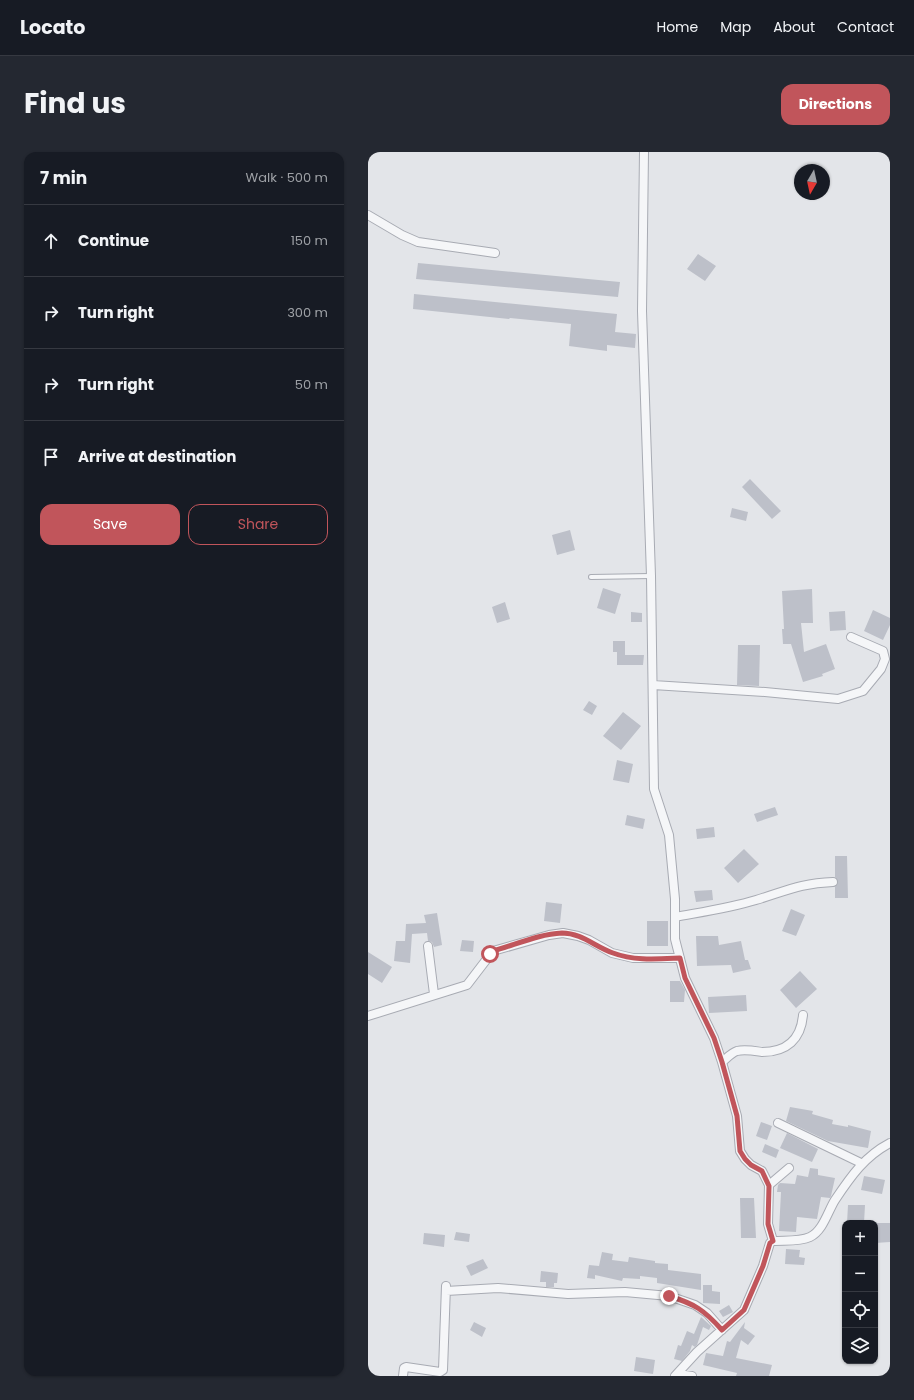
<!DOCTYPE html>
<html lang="en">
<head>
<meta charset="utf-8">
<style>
	:root { --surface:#171b24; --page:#242831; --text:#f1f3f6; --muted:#9ea1a6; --line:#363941; --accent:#c1555b }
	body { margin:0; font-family:Poppins,sans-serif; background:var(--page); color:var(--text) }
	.controls { position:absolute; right:12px; bottom:12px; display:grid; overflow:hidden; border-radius:8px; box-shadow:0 1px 3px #0004 }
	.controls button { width:36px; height:36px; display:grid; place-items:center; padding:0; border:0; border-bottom:1px solid var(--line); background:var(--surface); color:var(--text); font:20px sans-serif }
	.compass { position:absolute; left:426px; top:12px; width:36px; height:36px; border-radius:50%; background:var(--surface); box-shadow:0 1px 3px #0004; rotate:189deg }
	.stop { position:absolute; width:12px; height:12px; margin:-9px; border:3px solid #c1555b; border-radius:50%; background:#fff }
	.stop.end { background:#c1555b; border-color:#fff; box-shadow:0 1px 4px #0008 }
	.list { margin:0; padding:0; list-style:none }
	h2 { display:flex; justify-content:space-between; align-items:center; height:52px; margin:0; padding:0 16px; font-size:17px }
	h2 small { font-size:13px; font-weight:400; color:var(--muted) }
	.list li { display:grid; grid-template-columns:26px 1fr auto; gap:12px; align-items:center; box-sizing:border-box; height:72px; padding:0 16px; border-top:1px solid var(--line) }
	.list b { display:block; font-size:15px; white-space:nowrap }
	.list em { font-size:13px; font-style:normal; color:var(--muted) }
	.actions { display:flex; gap:8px; padding:12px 16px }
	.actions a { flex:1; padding:9px 0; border:1px solid var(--accent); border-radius:12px; text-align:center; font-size:14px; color:var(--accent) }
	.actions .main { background:var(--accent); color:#fff }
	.icon { flex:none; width:22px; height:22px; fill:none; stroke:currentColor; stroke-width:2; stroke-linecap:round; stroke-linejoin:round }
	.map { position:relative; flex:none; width:522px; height:1224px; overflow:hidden; border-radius:12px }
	header { display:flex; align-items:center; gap:24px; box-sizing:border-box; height:56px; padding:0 20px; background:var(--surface); border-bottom:1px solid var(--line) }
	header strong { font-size:19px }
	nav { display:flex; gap:22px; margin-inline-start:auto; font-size:14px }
	.intro { display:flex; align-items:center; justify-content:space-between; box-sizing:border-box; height:96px; padding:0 24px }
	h1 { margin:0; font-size:28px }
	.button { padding:10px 18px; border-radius:12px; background:var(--accent); color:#fff; font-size:14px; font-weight:700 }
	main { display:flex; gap:24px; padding:0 24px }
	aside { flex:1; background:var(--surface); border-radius:12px; box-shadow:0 1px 3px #0004 }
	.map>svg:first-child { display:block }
	.building { fill:#bdc0c9 }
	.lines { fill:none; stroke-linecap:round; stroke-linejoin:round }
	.lane-casing { stroke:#a8abb3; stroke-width:6 }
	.street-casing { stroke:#a8abb3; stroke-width:10 }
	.lane { stroke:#f5f6f8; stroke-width:4 }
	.street { stroke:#f5f6f8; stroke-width:8 }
	.route { stroke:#c1555b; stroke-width:5 }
</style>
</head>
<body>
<header>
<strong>Locato</strong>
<nav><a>Home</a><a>Map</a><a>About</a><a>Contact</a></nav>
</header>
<div class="intro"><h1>Find us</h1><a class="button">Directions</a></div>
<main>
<aside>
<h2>7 min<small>Walk · 500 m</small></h2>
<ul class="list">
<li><svg class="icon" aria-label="ahead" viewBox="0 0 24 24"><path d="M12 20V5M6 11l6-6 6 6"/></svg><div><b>Continue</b></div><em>150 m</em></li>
<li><svg class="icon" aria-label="right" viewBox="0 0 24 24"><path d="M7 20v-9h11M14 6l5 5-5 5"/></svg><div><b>Turn right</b></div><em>300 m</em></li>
<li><svg class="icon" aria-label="right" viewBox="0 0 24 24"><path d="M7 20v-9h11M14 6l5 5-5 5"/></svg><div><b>Turn right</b></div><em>50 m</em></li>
<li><svg class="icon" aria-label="arrive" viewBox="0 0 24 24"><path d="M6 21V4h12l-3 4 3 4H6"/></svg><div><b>Arrive at destination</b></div></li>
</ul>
<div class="actions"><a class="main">Save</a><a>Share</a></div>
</aside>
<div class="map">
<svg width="522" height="1224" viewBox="0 0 522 1224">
	<rect width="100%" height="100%" fill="#e3e5e9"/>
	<path class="building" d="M330 102 348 114 337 129 319 117Z
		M50 111 252 130 250 145 48 127Z
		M46 142 249 162 247 180 268 182 267 196 239 193V199L201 194 203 172 142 166 141 167 45 157Z
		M382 327 413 359 404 367 374 335Z
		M364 356 380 360 378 369 362 365Z
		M202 378 207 398 189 403 184 383Z
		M235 436 253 442 247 462 229 456Z
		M444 437 445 471H433L436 500 458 492 467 517 454 522 455 524 435 530 423 492H415L414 477H416L414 439Z
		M137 450 142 467 129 471 124 455Z
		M505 458 522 466V473L515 488 496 479Z
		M477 459 478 478 462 479 461 460Z
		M263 460 274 461V470H263Z
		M245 489H257V503H276L275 513H249V500H245Z
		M370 493H392L391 534 369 533Z
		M221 549 229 554 224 563 215 558Z
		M255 560 273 574 253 598 235 584Z
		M249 608 265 612 261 631 245 628Z
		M407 655 410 663 389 670 386 662Z
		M259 663 277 667 275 677 257 673Z
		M346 675 347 685 329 687 328 677Z
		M376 697 391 712 370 731 356 716Z
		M467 704H479L480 746H467V735L470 730 467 725Z
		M344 738 345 748 328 750 326 739Z
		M178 750 194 752 192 771 176 769Z
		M423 757 437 763 428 784 414 779Z
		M69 761 74 793 66 795 64 790 60 789 59 781 44 782 42 811 26 809 28 789H37L38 772 58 771 56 763Z
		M279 769H300V794H279Z
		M328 784H350L351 793 373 789 377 808H380L383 817 365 821 363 813 329 814Z
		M94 788 106 789 105 800 92 799Z
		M0 800 24 815 14 831 0 822Z
		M432 819 449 837 428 856 412 838Z
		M302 829H312L317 838 316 850H302Z
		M378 843 379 859 341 861 340 845Z
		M422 955 445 959 444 962 465 968 464 972 480 975V973L503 979 500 996 460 989 418 969Z
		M393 970 404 974 399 988 388 984Z
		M419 981 450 997 444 1010 412 996Z
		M397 992 411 998 408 1006 394 1000Z
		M442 1016 450 1017V1023L467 1026 463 1044 462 1046 453 1045 449 1067 429 1065 428 1080 411 1079 413 1040H409L410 1033 412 1031 427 1032 429 1023 440 1025Z
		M496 1024 517 1028 514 1042 493 1038Z
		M372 1046H386L388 1086H373Z
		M480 1053H497L496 1071H479Z
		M507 1071H522V1090L507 1091Z
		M88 1080 102 1082 101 1090 86 1088Z
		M56 1081 77 1083 76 1095 55 1092Z
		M418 1097 432 1098 431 1105 437 1106 436 1113 417 1112Z
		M234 1100 245 1102 244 1108 260 1110 261 1105 287 1109V1111L300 1112V1118L333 1122V1138L289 1131V1126L272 1124V1127L255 1126 254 1129 227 1123V1127L219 1126 221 1113 231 1114Z
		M115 1107 120 1116 103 1124 98 1114Z
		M173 1119 190 1121 189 1131H186V1135H178V1130H172Z
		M335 1133H344V1139L352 1140V1152L335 1151Z
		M361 1153 365 1160 355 1165 351 1159Z
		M333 1165 343 1174 341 1178 335 1175 329 1193 327 1195 324 1193 322 1199 314 1209 306 1207 310 1193 313 1194 319 1179 326 1182Z
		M106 1170 118 1176 114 1185 102 1178Z
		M377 1170 376 1176 387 1184 380 1193 373 1188 368 1206 404 1213 401 1224H368L369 1221 335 1213 338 1201 355 1204 359 1189 362 1190Z
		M268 1205 287 1208 285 1222 266 1219Z"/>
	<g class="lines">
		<defs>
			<path id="lane" d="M223 425 283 424"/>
			<path id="street" d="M276 0 274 159 283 424 286 637 301 683 307 747V787L317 826 346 886 354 910 369 964 372 999 377 1007 383 1013 394 1019 401 1033
				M0 63 34 83 50 90 127 101
				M285 533 397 540 470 547 495 539 513 517 517 507 515 499 483 485
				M307 765C334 760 362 756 388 748 418 739 433 731 465 730
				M60 794 66 842
				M0 864 99 833 125 799 181 783 195 781 210 784 221 788 244 801 265 806H312
				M354 910C359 906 363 901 369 899 377 897 387 899 394 900 419 900 433 887 435 863
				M410 971 493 1011
				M405 1089 400 1072 401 1033 421 1016
				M78 1139 130 1136 200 1142 257 1140 301 1144 327 1153 339 1161 354 1178
				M310 1222 324 1224
				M35 1224 36 1216 38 1215 72 1220 75 1218 78 1134
				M307 1224 329 1200 376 1158 395 1114 402 1091 405 1089C416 1088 431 1090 442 1085 455 1079 460 1059 467 1048 483 1024 497 1004 522 991"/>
		</defs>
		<use href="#lane" class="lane-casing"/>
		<use href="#street" class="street-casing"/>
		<use href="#lane" class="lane"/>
		<use href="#street" class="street"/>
	</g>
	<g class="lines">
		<path class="route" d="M122 802 125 799C147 793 171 782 194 781 214 781 227 795 245 801 266 809 289 807 312 806L317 826 346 886 354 910 369 964 372 999 377 1007 383 1013 394 1019 401 1034 400 1072 405 1089 402 1091 395 1114 376 1158 354 1178C336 1158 327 1152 301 1144"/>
	</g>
</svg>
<div class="controls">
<button>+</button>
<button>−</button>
<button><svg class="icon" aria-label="locate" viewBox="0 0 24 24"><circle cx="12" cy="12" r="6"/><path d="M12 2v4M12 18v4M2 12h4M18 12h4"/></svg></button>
<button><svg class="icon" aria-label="layers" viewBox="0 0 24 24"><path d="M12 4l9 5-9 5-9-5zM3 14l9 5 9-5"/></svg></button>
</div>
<svg class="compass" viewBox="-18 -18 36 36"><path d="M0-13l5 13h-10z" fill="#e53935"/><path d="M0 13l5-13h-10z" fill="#9ea1a6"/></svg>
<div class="stop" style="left:122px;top:802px"></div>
<div class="stop end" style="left:301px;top:1144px"></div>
</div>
</main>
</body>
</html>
